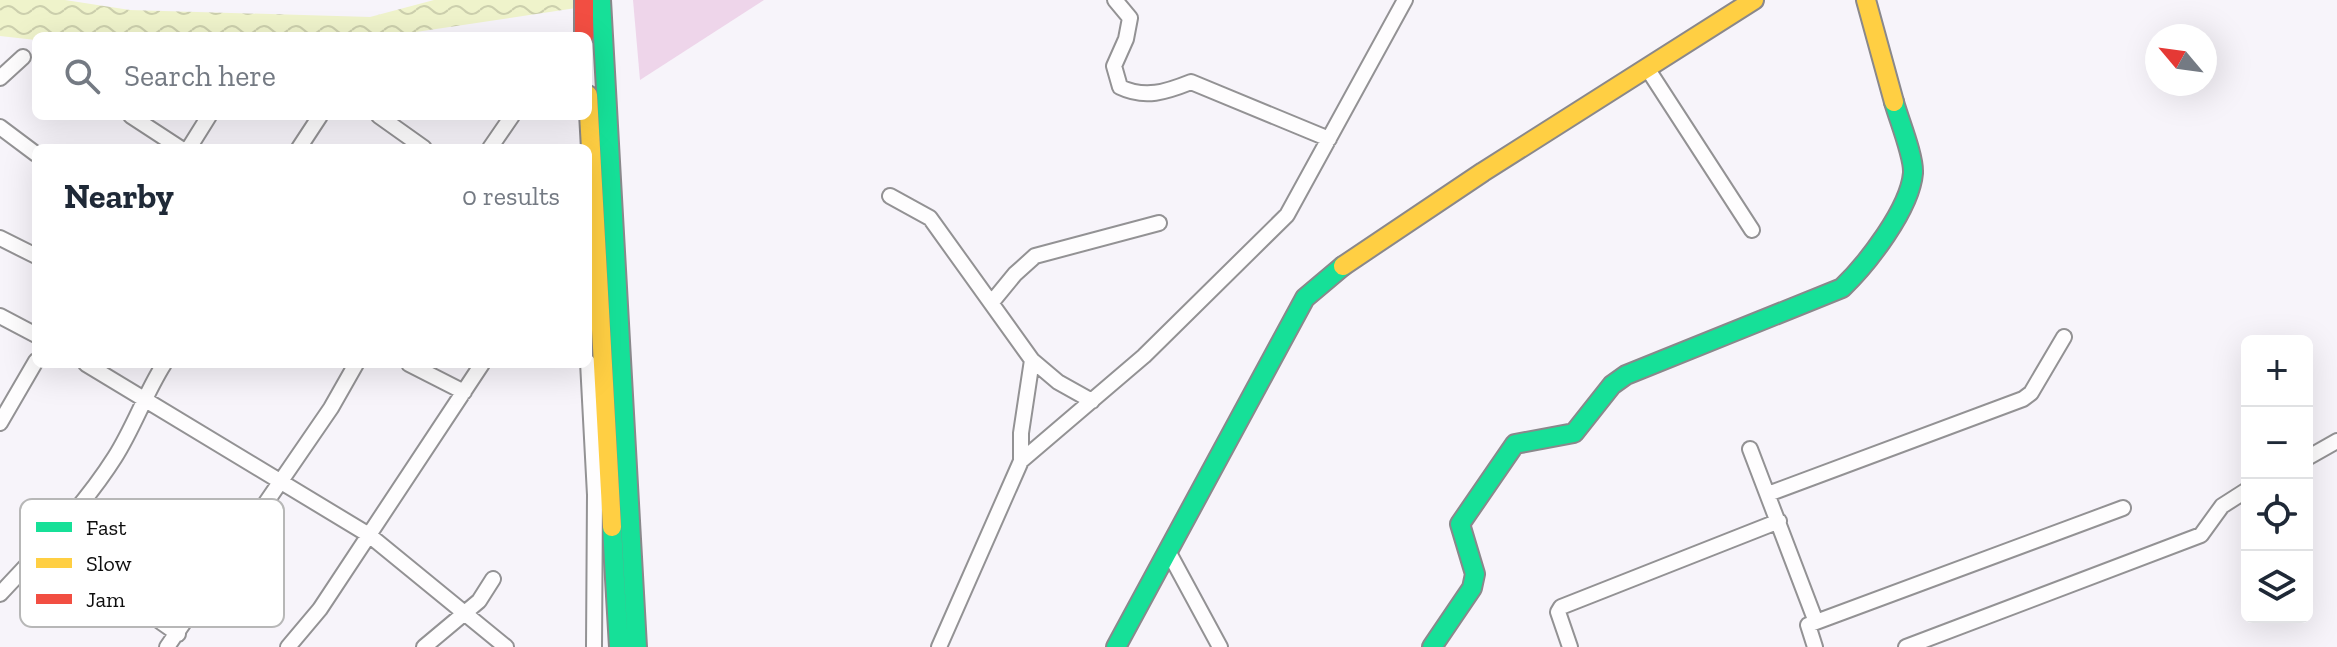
<!DOCTYPE html>
<html lang="en">
<head>
<meta charset="utf-8">
<style>
	:root { --surface:#fff; --page:#f2f2f3; --text:#1f2937; --muted:#747a83; --line:#e0e1e3 }
	body { margin:0; font-family:"Zilla Slab",serif; background:var(--page); color:var(--text) }
	.controls { position:absolute; right:24px; bottom:24px; display:grid; overflow:hidden; border-radius:12px; box-shadow:0 8px 32px #0002 }
	.controls button { width:72px; height:72px; display:grid; place-items:center; padding:0; border:0; border-bottom:2px solid var(--line); background:var(--surface); color:var(--text); font:40px sans-serif }
	.compass { position:absolute; left:2145px; top:24px; width:72px; height:72px; border-radius:50%; background:var(--surface); box-shadow:0 8px 32px #0002; rotate:299deg }
	.list { margin:0; padding:0; list-style:none }
	h2 { display:flex; justify-content:space-between; align-items:center; height:104px; margin:0; padding:0 32px; font-size:34px }
	h2 small { font-size:26px; font-weight:400; color:var(--muted) }
	.icon { flex:none; width:44px; height:44px; fill:none; stroke:currentColor; stroke-width:2; stroke-linecap:round; stroke-linejoin:round }
	.map { position:relative; flex:none; width:2337px; height:647px; overflow:hidden }
	.search { position:absolute; background:var(--surface); box-shadow:0 8px 32px #0002; left:32px; top:32px; width:560px; height:88px; display:flex; align-items:center; gap:20px; box-sizing:border-box; padding:0 28px; border-radius:12px; color:var(--muted); font-size:30px }
	.panel { position:absolute; background:var(--surface); box-shadow:0 8px 32px #0002; left:32px; top:144px; width:560px; height:224px; border-radius:12px }
	.map>svg:first-child { display:block }
	.grass { fill:#eed5ea }
	.water { fill:url(#water-waves) }
	.lines { fill:none; stroke-linecap:round; stroke-linejoin:round }
	.street-casing { stroke:#939294; stroke-width:18 }
	.fast-casing { stroke:#8a888b; stroke-width:22 }
	.slow-casing { stroke:#8a888b; stroke-width:22 }
	.jam-casing { stroke:#8a888b; stroke-width:22 }
	.street { stroke:#fefdfe; stroke-width:14 }
	.fast { stroke:#16e098; stroke-width:18 }
	.slow { stroke:#ffcf43; stroke-width:18 }
	.jam { stroke:#f24e42; stroke-width:18 }
	.key { fill:#fff; stroke:#b7b7b7; stroke-width:2 }
	.key-label { font-size:22px; fill:#0e0e0e }
</style>
</head>
<body>
<div class="map">
<svg width="2337" height="647" viewBox="0 0 2337 647">
	<defs>
		<pattern id="water-waves" width="16" height="10" patternUnits="userSpaceOnUse" patternTransform="scale(2)"><rect width="16" height="10" fill="#eff3cb"/><path d="M0 5q4-4 8 0t8 0" fill="none" stroke="#cccfad"/></pattern>
	</defs>
	<rect width="100%" height="100%" fill="#f7f4fa"/>
	<path class="grass" d="M633 0H764L640 80Z"/>
	<path class="water" d="M0 0H65L130 10 370 17 434 0H575L576 8 389 36H36V40L0 36Z"/>
	<g class="lines">
		<defs>
			<path id="street" d="M1115 0 1130 18 1126 39 1114 66 1120 87C1145 99 1166 92 1191 82L1329 139
				M1647 68 1752 230
				M0 78 23 57
				M131 116 180 148
				M379 116 424 148
				M0 127 36 154
				M189 148 209 116
				M299 148 320 116
				M490 148 512 116
				M890 196 930 218 1032 360 1058 382 1092 401
				M0 238 36 256
				M992 302 1015 274 1035 256 1159 223
				M0 316 36 335
				M588 362 595 495 594 647
				M86 364 369 535 506 647
				M409 364 464 392
				M0 423 36 361
				M1750 449 1816 622
				M2307 458 2337 441
				M1021 461V433L1032 360
				M1768 494 2023 399 2031 393 2064 337
				M145 519 219 573
				M50 538 107 584 178 634
				M1168 551 1220 647
				M0 594C40 551 84 506 115 457 134 427 145 394 164 364
				M167 647 331 408 356 364
				M288 647 320 609 482 364
				M424 647 479 601 493 579
				M939 647 1021 461 1144 356 1287 215 1405 0
				M1570 647 1558 612 1561 607 1779 521
				M1815 647 1808 625 2123 508
				M1906 647 2201 535 2222 506 2247 490"/>
			<path id="fast" d="M601 0 637 647
				M612 527 619 647
				M1116 647 1305 298 1343 266
				M1432 647 1472 588 1475 574 1460 524 1515 444 1574 433 1612 385 1626 375 1842 288C1867 264 1910 209 1913 173 1914 156 1899 120 1894 102"/>
			<path id="slow" d="M1866 0 1894 102
				M588 95 612 527
				M1343 266 1483 172 1754 0"/>
			<path id="jam" d="M584 0V36"/>
		</defs>
		<use href="#street" class="street-casing"/>
		<use href="#fast" class="fast-casing"/>
		<use href="#slow" class="slow-casing"/>
		<use href="#jam" class="jam-casing"/>
		<use href="#street" class="street"/>
		<use href="#fast" class="fast"/>
		<use href="#slow" class="slow"/>
		<use href="#jam" class="jam"/>
	</g>
	<rect x="20" y="499" width="264" height="128" rx="12" class="key"/>
	<rect x="36" y="522" width="36" height="10" fill="#16e098"/>
	<rect x="36" y="558" width="36" height="10" fill="#ffcf43"/>
	<rect x="36" y="594" width="36" height="10" fill="#f24e42"/>
	<g class="key-label">
		<text x="86" y="535">Fast</text>
		<text x="86" y="571">Slow</text>
		<text x="86" y="607">Jam</text>
	</g>
</svg>
<div class="controls">
<button>+</button>
<button>−</button>
<button><svg class="icon" aria-label="locate" viewBox="0 0 24 24"><circle cx="12" cy="12" r="6"/><path d="M12 2v4M12 18v4M2 12h4M18 12h4"/></svg></button>
<button><svg class="icon" aria-label="layers" viewBox="0 0 24 24"><path d="M12 4l9 5-9 5-9-5zM3 14l9 5 9-5"/></svg></button>
</div>
<svg class="compass" viewBox="-18 -18 36 36"><path d="M0-13l5 13h-10z" fill="#e53935"/><path d="M0 13l5-13h-10z" fill="#747a83"/></svg>
<div class="search"><svg class="icon" aria-label="search" viewBox="0 0 24 24"><circle cx="10" cy="10" r="6"/><path d="M15 15l6 6"/></svg>Search here</div>
<section class="panel">
<h2>Nearby<small>0 results</small></h2>
<ul class="list">
</ul>
</section>
</div>
</body>
</html>
